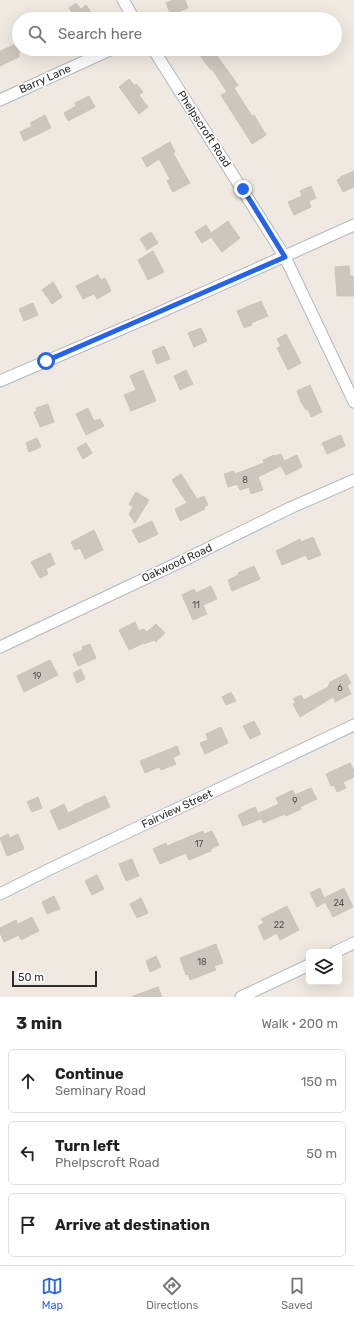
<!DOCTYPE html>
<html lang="en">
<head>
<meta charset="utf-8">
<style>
	:root { --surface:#fff; --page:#f6f6f6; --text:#222; --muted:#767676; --line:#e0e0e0; --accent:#2563eb }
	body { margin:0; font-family:Rubik,sans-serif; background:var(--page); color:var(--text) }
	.controls { position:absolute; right:12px; bottom:12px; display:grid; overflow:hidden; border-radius:6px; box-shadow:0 4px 16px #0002 }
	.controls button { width:36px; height:36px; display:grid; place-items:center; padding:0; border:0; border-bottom:1px solid var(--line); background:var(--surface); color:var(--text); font:20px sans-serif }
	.scale { position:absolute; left:12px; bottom:10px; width:85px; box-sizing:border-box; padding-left:4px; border:2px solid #2e2e2e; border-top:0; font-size:11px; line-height:14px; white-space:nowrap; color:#2e2e2e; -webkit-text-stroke:3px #fff; paint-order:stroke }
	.stop { position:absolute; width:12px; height:12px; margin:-9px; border:3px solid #2563eb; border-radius:50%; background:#fff }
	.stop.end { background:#2563eb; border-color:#fff; box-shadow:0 1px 4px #0008 }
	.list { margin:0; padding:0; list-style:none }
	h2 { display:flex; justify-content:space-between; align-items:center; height:52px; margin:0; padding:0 16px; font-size:17px }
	h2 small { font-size:13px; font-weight:400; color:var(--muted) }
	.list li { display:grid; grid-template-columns:26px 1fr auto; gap:12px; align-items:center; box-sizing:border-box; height:64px; margin:0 8px 8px; padding:0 8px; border:1px solid var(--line); border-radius:6px }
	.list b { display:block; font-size:15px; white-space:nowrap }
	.list p { margin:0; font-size:13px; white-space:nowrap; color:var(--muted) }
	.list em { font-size:13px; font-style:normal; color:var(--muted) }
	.icon { flex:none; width:22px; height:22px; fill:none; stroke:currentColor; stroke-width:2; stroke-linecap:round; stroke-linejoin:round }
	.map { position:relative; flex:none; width:354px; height:997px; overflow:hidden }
	.search { position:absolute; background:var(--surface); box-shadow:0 4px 16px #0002; left:12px; right:12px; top:12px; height:44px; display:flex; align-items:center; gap:10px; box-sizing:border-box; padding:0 14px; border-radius:22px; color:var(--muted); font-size:15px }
	.sheet { height:268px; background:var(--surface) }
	nav { display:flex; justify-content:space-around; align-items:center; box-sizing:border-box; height:56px; border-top:1px solid var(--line); background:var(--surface); font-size:11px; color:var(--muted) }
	nav a { display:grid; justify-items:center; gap:2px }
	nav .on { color:var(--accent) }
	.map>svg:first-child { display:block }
	.building { fill:#cbc7bf; stroke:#cbc5ba }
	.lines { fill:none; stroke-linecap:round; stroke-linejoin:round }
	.minor-casing { stroke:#b4b7c1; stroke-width:13 }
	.minor { stroke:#fff; stroke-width:11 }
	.route { stroke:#2563eb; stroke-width:5 }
	.labels { text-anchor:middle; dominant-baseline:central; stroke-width:3.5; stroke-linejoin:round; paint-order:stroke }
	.number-label { font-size:9px; fill:#555452 }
	.street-label { font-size:11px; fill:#2e2e2e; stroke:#fff }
</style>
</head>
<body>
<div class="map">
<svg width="354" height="997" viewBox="0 0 354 997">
	<rect width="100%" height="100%" fill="#efe9e1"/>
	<path class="building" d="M173 0H185L188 8 171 15 166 3Z
		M76 3 81 9 86 5 96 19H67L73 14 69 8Z
		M19 43V57L0 66V51Z
		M195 49H212L238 85 234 88 252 116 254 115 266 135 252 144 221 95 227 92 212 69 211 70Z
		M129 79 135 86 136 84 143 92 139 95 148 107 139 114 119 87Z
		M89 96 95 107 68 121 64 113 76 106 75 103Z
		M45 115 51 128 24 141 20 132 32 126 30 123Z
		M170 142 175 152 173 153 190 183 173 192 167 181 170 179 159 159 147 167 142 158Z
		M354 171V187L343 192 337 180 341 178 340 177Z
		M311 186 316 198 309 201 311 207 294 215 288 202 302 196 300 191Z
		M228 221 240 238 222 252 211 237 202 243 195 232 206 225 211 233Z
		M151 232 158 243 147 250 140 239Z
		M153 251 164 272 148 280 138 260Z
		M349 266 350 276H353L354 296H337L335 267Z
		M98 275 101 280 105 278 111 291 97 299 94 294 83 299 76 286Z
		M53 282 62 297 52 304 42 290Z
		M261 301 268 316 251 323 252 325 244 328 237 311Z
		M33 303 38 315 24 321 19 309Z
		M201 328 207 341 194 347 188 333Z
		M286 334 301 363 288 370 277 348 281 346 277 339Z
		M164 346 170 359 157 364 152 351Z
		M143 370 156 401 131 411 124 395 136 390 130 376Z
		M186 370 193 384 180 390 174 376Z
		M310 385 322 412 311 417 308 409 306 410 301 402 297 391Z
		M48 404 54 422 40 427 34 412 37 411 36 408Z
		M88 408 94 421 100 419 104 426 86 435 76 414Z
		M341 435 345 446 327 454 322 443Z
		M37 438 41 447 29 452 26 443Z
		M86 443 92 453 83 459 77 448Z
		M281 454 284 461 297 455 302 467 286 475 281 466 258 477 263 490 251 494 249 487 240 490 237 484 228 487 224 474 234 471 235 474 264 463 263 460 274 455 275 456Z
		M181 474 197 499 204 496 208 505 204 507 205 509 180 521 175 509 187 503 172 480Z
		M136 492 149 500 135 523 129 514 133 507 129 504Z
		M152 521 158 534 139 543 132 530Z
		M94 530 103 550 85 559 80 548 75 550 71 542Z
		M313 537 321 555 308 560 306 555 282 565 276 551 300 539 301 542Z
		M50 553 55 564 46 569 48 574 40 578 31 562Z
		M254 566 260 579 232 591 228 580 239 575 238 573Z
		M211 586 217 599 203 605 207 614 193 620 182 595 194 589 196 593Z
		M135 622 139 631 144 629 147 632 156 624 165 633 156 642 154 640 144 644V643L129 650 119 630Z
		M90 644 96 658 78 666 73 654 83 650 82 647Z
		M50 660 58 675 24 692 17 676Z
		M81 669 85 679 77 683 73 673Z
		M346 674 351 683 347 685 351 694 335 702 333 697 300 717 293 704 296 703 293 699 301 695 304 700 328 687 330 682Z
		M231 692 236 701 226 705 222 697Z
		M254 721 261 734 250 739 243 726Z
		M221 727 228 743 205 754 200 743 208 740 206 734Z
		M177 746 180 754 173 758 176 764 161 770 159 767 145 773 140 761Z
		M350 763 354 771V777L343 782 346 788 337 792 334 785 331 786 326 774Z
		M311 788 317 799 300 807 301 809 286 816 285 814 263 823 259 813 279 804 276 798 293 790 295 795Z
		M105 796 110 807 59 830 50 811 64 804 68 813 83 806V805Z
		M38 797 42 808 32 812 27 802Z
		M255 807 261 819 243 826 238 815Z
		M203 831 204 834 212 831 219 845 211 849V851L189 860 186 853 160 864 153 849 166 843 167 846Z
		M8 834 10 838 18 834 24 849 7 856 0 838Z
		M132 859 139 876 126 881 119 864Z
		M97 875 104 889 92 895 85 881Z
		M320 888 324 898 344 888 353 907 333 917 325 902 317 907 310 893Z
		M54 896 60 909 47 914 42 902Z
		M141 898 148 913 137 918 130 904Z
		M287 906 299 930 280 940 277 933 264 940 258 926 264 923 261 919Z
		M32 917 39 931 21 940 19 935 4 942 0 933V928L16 920 18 924Z
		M216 944 223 963 214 966 216 970 190 980 188 974 186 975 180 958Z
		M156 956 161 967 150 972 146 961Z
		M158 987 162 997H133V996Z"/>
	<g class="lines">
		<defs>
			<path id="minor" d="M123 0 134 19
				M153 49 285 257 354 402
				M0 100 112 49
				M0 381 154 315 354 225
				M0 647 178 563 290 508 354 480
				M0 894 52 868 354 725
				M335 952 354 943
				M241 997 309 965"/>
		</defs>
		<use href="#minor" class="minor-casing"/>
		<use href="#minor" class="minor"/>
	</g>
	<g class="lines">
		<path class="route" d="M46 361 285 257 243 189"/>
	</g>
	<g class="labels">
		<g class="number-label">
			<text x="245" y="480">8</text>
			<text x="196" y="605">11</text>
			<text x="37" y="676">19</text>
			<text x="340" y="688">6</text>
			<text x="295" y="801">9</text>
			<text x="199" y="844">17</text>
			<text x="339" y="903">24</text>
			<text x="279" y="925">22</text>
			<text x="202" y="962">18</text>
		</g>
		<g class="street-label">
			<text transform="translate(45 79) rotate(-24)">Barry Lane</text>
			<text transform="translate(204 129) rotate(57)">Phelpscroft Road</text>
			<text transform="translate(177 563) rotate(-25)">Oakwood Road</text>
			<text transform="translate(177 809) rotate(-25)">Fairview Street</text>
		</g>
	</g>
</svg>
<div class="controls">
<button><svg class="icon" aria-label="layers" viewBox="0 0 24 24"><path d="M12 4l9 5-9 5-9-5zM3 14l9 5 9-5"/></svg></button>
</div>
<div class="scale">50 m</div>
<div class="stop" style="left:46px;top:361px"></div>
<div class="stop end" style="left:243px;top:189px"></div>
<div class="search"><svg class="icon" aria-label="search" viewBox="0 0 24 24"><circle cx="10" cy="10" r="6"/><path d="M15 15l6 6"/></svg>Search here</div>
</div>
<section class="sheet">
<h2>3 min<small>Walk · 200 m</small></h2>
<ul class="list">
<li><svg class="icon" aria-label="ahead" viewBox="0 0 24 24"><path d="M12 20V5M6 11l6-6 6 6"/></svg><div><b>Continue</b><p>Seminary Road</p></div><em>150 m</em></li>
<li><svg class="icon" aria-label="left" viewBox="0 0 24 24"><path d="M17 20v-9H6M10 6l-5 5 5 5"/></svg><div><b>Turn left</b><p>Phelpscroft Road</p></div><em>50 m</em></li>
<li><svg class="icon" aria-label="arrive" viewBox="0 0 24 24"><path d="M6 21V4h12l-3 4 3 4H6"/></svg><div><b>Arrive at destination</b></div></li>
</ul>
</section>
<nav>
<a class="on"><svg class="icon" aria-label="map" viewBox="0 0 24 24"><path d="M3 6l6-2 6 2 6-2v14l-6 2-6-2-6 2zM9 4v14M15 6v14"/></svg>Map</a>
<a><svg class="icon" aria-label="directions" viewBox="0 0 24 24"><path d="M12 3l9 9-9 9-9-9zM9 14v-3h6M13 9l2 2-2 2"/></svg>Directions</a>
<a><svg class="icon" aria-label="saved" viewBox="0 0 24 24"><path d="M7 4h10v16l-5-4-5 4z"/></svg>Saved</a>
</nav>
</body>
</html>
